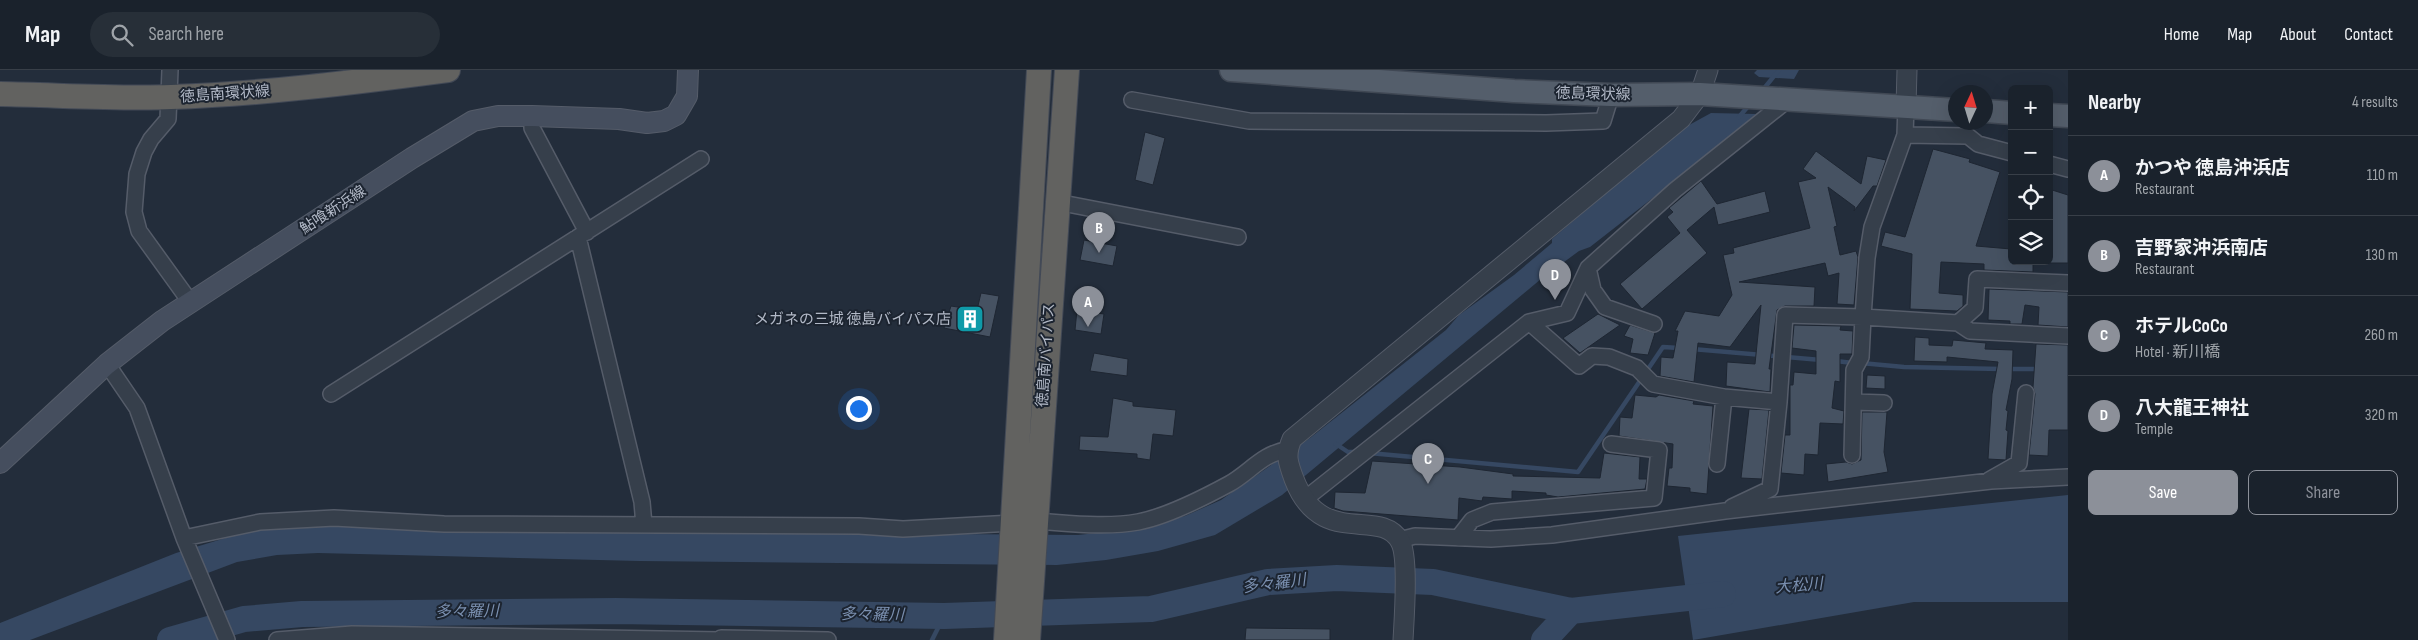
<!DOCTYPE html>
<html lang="en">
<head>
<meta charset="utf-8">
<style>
	:root { --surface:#1a222c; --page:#272f38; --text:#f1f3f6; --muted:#9fa4a9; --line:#383f48; --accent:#8c9099 }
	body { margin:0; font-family:"Sofia Sans Condensed","Noto Sans JP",sans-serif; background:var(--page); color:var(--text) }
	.controls { position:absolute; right:15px; top:15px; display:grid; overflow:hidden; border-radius:8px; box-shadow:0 5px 20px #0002 }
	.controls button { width:45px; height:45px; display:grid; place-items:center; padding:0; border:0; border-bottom:1px solid var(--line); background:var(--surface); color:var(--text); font:25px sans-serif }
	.compass { position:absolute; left:1948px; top:15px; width:45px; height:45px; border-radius:50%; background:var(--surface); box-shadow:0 5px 20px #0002; rotate:4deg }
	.you { position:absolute; left:858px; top:338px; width:18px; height:18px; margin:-12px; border:4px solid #fff; border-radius:50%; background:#1a73e8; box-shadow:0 0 0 8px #1a73e833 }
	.badge { display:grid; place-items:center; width:32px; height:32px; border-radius:50%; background:var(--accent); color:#fff; font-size:16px; font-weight:700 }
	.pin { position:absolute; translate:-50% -41px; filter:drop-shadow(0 1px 2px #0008) }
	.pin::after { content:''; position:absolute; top:26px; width:18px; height:15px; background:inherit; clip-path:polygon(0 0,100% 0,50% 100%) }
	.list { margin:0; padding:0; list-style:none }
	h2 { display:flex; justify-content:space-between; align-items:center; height:65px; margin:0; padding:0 20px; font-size:21px }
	h2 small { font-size:16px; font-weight:400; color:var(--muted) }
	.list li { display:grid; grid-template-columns:32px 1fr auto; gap:15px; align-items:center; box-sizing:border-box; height:80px; padding:0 20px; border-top:1px solid var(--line) }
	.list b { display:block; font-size:19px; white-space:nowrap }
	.list p { margin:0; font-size:16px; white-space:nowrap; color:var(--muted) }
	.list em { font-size:16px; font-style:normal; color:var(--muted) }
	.actions { display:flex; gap:10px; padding:15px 20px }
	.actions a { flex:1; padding:11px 0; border:1px solid var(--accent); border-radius:8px; text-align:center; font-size:18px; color:var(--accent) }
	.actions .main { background:var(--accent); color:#fff }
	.icon { flex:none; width:28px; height:28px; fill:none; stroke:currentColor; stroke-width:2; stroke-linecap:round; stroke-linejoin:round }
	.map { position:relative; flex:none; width:2068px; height:570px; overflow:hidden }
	header { display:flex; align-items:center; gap:30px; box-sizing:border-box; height:70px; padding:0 25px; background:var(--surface); border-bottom:1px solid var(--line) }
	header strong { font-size:24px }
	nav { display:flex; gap:28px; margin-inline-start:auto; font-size:18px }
	.search { width:350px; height:45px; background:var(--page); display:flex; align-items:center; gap:12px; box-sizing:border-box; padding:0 18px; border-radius:28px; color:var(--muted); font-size:19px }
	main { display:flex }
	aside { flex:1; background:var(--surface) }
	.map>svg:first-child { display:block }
	.water { fill:#364862 }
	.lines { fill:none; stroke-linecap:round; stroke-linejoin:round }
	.stream { stroke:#364862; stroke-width:4.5 }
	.river { stroke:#364862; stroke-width:26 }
	.building { fill:#465262; stroke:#1e2632 }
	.minor-casing { stroke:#555c69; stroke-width:18 }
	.tertiary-casing { stroke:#555c69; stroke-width:21 }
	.secondary-casing { stroke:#555c69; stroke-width:22 }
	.primary-casing { stroke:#404854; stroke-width:25 }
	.trunk-casing { stroke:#424956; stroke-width:26 }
	.minor { stroke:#363f4b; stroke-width:15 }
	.tertiary { stroke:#363f4b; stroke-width:19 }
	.secondary { stroke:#454e5e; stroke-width:20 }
	.primary { stroke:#545e6b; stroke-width:22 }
	.trunk { stroke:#626260; stroke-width:24 }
	.labels { text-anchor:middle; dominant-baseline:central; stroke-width:4; stroke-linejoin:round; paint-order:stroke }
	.street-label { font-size:15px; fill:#b2b9c7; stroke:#1c2430 }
	.poi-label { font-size:15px; fill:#b2b9c7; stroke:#1c2430; text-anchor:end }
	.water-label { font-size:16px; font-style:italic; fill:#7a8faf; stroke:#1c2430 }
</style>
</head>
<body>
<header>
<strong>Map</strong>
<div class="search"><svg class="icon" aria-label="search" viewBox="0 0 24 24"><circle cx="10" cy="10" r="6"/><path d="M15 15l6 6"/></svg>Search here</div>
<nav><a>Home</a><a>Map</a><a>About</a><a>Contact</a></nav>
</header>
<main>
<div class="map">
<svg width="2068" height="570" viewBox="0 0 2068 570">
	<rect width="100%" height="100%" fill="#232d3b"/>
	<path class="water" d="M1757 0H1799L1794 9 1759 7 1754 3Z
		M1711 43 1756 44 1722 74 1590 177 1579 181 1541 209 1282 425 1215 465 1158 481 1106 490 1057 495 639 491 318 483 277 485 237 492 30 570H0V553L176 483 255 459 334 455 517 461 1078 465 1133 459 1185 446 1221 430 1310 368 1446 260 1459 245 1514 205 1552 173V169L1680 60Z
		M2068 425V532H1914L1693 570 1678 466Z"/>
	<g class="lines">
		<path class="stream" d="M1762 21 1779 0
			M1739 47 1750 34
			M1692 279 1821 290
			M1836 291 1853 293
			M1861 293 1904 297 2001 299
			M2008 299H2038
			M1336 374 1348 382H1356
			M1369 383 1578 402 1663 277 1679 278
			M932 570 944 546"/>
		<path class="river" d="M170 570 244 549 302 544 616 541 944 546 1151 539 1268 512 1337 508 1433 512 1571 541 1723 524
			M1544 570 1571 541"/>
	</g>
	<path class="building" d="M1145 62 1165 68 1153 115 1135 110Z
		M1933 79 1970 89 1969 92 2000 102 1976 176 2011 179 2010 191H2033V202L1984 200V194L1941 192 1939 223 1963 225V236L1957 241 1910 239 1912 184 1881 176 1885 162 1905 167Z
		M1816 81 1861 114 1867 86 1886 90 1877 116H1873L1854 141 1855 137 1828 117 1837 156 1834 157 1840 185 1856 181 1858 187 1854 235 1837 234 1839 203 1828 206 1825 193 1739 212 1815 217 1814 236H1785L1777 240 1769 299H1771L1770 322 1726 316 1727 292 1755 294 1761 235 1730 277 1698 273 1694 312 1660 306 1661 287 1673 288 1678 261H1675L1685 241 1719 246 1732 225 1723 185 1734 183 1733 178 1810 158 1798 112 1816 108 1803 99Z
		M1701 111 1717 134 1765 121 1770 142 1718 155 1714 137 1687 160 1707 183 1642 239 1620 214 1680 163 1667 147 1673 142 1669 138Z
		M2049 119 2068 125V193H2049Z
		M1084 170 1117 176 1113 196 1080 190Z
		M1989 219 2068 222V257L2038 255 2039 237 2025 235 2022 254H2010V251L1988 250Z
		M981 223 999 226 990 267 944 258 951 236 977 240Z
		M1077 240 1104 244 1101 264 1075 260Z
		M1598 244 1620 255 1580 283 1563 268Z
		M1630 255 1655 263 1648 285 1630 283 1633 269 1624 266Z
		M1794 255 1841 256 1840 260 1853 261 1852 284H1840V312L1835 311 1832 338 1844 341 1843 354 1820 353 1818 385 1805 384 1804 405 1781 403 1785 365H1790V315H1793L1794 302 1816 304V281L1792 278Z
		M1915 267 1929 268V275L1952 276 1953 270 1986 273 1985 279 2013 280 2012 309 2006 340 2008 341 2006 360 2008 361 2006 390 1988 389 1992 324 1998 292 1947 287V292L1914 291Z
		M2036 274 2068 275V360H2049L2048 386 2029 385 2035 324 2033 317Z
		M1094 283 1128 289 1127 306 1090 301Z
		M1867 305 1885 306V319L1866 318Z
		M1635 325 1656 327 1659 325 1694 331 1693 334 1713 336 1707 424 1690 422V418L1667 416 1669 398H1672L1673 374 1619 366 1620 347 1632 348Z
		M1113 328 1133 332V336L1176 340 1173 366 1153 364 1150 390 1137 388V384L1079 380 1080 366 1108 367Z
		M1749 339 1769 340 1762 409 1741 408Z
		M1862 342H1887L1884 382 1888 402 1828 412 1826 394 1846 392 1852 394 1861 390Z
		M1604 383 1640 387 1639 409H1647L1645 419 1558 427 1546 425V423L1512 421V429L1483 427 1482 431 1459 428 1458 450 1343 441 1334 438 1335 422 1365 423 1372 391 1460 397 1513 404V406L1600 408Z
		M1246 558 1330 559V570H1245Z"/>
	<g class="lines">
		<defs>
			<path id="minor" d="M170 0 168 49 151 69 144 82 137 104 134 142 139 161 191 233
				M1132 30 1249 51 1546 53 1603 51 1611 25
				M532 46V58L587 162
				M1905 65 1968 66 1978 74 2012 83
				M2049 94 2068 99
				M1057 132 1238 167
				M578 167 642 432 644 455
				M1588 198 1593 220 1605 237 1654 254
				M1529 252 1579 296 1592 286 1609 287 1637 298 1653 314 1724 327 1779 332
				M1958 253 1975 238 1977 209 2068 213
				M107 294 137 338 184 468 227 570
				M331 324 701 89
				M1854 332 1884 333
				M1852 385 1854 300 1861 287 1863 247 1958 253 1970 261 2068 266
				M1717 394 1724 327
				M1989 410 2019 393 2026 323
				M1305 429 1529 252 1567 243 1588 198 1675 120 1790 28
				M1732 437 1770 419 1779 332 1785 245 1863 247 1867 188 1872 157 1905 65 1906 36
				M1035 451C1068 453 1105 458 1138 452 1165 447 1205 427 1229 414 1249 403 1263 383 1287 380
				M184 468 260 452 334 448 444 454 859 456 903 459 1013 453
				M1458 468 1472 450 1492 442 1654 428 1659 380 1611 374
				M1399 470 1415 466 1491 469 1552 465 1725 441 1991 411 2068 407
				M721 568 828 570
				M277 570 352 564 721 570"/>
			<path id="tertiary" d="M1906 36 1907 0
				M1403 570C1404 551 1409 486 1400 471 1380 436 1321 480 1294 409 1288 393 1285 385 1292 369L1681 49 1700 24 1708 0"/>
			<path id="secondary" d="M0 393 107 294 162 251 412 88 473 51 498 46H532L619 49 647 53 664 51 676 45 687 26 688 0"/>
			<path id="primary" d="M1231 0 1514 21 1611 25 1700 24 1956 40
				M1986 41 2012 43
				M2049 45 2068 46"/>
			<path id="trunk" d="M0 24C57 25 115 29 171 27 264 24 356 12 448 0
				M1006 570 1039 0
				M1028 570 1067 0"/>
		</defs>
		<use href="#minor" class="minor-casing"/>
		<use href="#tertiary" class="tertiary-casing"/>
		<use href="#secondary" class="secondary-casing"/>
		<use href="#primary" class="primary-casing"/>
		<use href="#trunk" class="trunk-casing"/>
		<use href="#minor" class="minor"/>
		<use href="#tertiary" class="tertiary"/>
		<use href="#secondary" class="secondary"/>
		<use href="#primary" class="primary"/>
		<use href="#trunk" class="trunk"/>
	</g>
	<defs>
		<symbol id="building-square" viewBox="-11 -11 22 22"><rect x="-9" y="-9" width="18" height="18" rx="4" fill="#0f9aa8" stroke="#1c2430"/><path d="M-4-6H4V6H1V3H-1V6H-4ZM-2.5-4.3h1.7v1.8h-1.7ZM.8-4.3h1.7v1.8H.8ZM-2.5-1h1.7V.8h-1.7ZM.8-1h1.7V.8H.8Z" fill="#fff"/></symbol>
	</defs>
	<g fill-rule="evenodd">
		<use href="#building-square" x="954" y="233" width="32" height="32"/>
	</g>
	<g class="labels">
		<g class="street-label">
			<text transform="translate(225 24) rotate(-4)">徳島南環状線</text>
			<text transform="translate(1593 24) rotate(1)">徳島環状線</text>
			<text transform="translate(333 140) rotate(-33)">鮎喰新浜線</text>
			<text transform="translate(1046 285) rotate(-86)">徳島南バイパス</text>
		</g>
		<g class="poi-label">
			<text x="951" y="249">メガネの三城 徳島バイパス店</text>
		</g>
		<g class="water-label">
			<text transform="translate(1274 514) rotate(-7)">多々羅川</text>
			<text transform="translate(1799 516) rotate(-5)">大松川</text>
			<text transform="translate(467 542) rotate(-1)">多々羅川</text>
			<text transform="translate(872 545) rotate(1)">多々羅川</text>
		</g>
	</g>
</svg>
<div class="controls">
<button>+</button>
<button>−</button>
<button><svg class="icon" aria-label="locate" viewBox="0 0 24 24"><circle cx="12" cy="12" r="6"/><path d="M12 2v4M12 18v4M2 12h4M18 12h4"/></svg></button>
<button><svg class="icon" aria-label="layers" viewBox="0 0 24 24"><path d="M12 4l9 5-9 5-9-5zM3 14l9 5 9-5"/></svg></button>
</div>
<svg class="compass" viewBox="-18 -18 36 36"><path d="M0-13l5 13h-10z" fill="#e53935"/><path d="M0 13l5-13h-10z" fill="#9fa4a9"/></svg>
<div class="you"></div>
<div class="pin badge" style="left:1088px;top:257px">A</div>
<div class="pin badge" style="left:1099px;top:183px">B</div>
<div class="pin badge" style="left:1428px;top:414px">C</div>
<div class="pin badge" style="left:1555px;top:230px">D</div>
</div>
<aside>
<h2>Nearby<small>4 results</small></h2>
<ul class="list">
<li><span class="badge">A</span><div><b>かつや 徳島沖浜店</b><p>Restaurant</p></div><em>110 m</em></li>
<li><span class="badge">B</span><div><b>吉野家沖浜南店</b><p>Restaurant</p></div><em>130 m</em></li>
<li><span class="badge">C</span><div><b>ホテルCoCo</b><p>Hotel · 新川橋</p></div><em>260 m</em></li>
<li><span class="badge">D</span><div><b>八大龍王神社</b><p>Temple</p></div><em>320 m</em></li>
</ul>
<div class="actions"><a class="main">Save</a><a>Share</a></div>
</aside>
</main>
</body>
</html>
